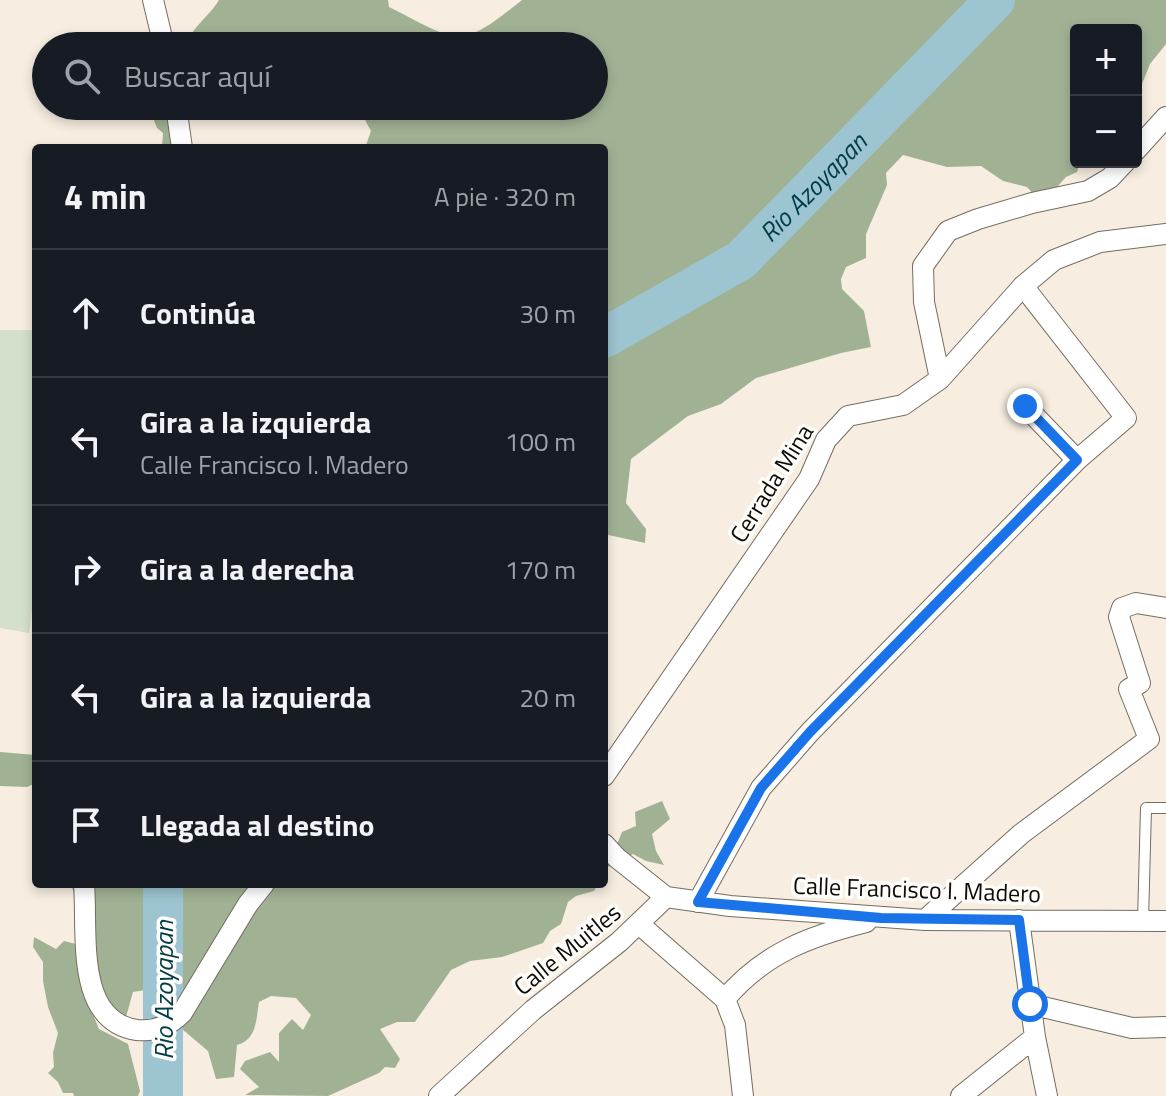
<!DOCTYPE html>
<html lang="es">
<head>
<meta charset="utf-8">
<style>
	:root { --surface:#171b24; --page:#20242c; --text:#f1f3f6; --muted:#9ea1a6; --line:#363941 }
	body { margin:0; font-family:"Titillium Web",sans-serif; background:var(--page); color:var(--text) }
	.controls { position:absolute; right:24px; top:24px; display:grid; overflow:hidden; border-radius:8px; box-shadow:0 4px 12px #0003 }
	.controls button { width:72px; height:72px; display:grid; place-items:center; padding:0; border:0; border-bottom:2px solid var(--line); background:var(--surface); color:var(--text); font:40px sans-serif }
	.stop { position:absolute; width:24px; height:24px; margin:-18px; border:6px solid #1a73e8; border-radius:50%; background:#fff }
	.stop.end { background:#1a73e8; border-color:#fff; box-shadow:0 2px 8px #0008 }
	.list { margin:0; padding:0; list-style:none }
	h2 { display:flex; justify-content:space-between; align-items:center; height:104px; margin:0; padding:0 32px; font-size:34px }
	h2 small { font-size:26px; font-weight:400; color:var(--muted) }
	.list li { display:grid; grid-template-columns:52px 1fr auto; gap:24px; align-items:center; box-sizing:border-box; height:128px; padding:0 32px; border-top:2px solid var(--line) }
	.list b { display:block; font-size:30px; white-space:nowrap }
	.list p { margin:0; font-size:26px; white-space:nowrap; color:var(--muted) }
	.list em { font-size:26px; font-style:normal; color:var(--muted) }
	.icon { flex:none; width:44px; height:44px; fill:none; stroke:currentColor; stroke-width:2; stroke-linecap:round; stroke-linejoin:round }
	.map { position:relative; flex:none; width:1166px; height:1096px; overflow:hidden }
	.search { position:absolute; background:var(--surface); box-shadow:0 4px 12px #0003; left:32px; top:32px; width:576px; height:88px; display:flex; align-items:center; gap:20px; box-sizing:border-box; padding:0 28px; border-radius:44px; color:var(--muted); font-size:30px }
	.panel { position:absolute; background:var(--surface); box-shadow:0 4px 12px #0003; left:32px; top:144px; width:576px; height:744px; border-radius:8px }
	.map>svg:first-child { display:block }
	.green { fill:#d4e0cb }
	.forest { fill:#a1b294 }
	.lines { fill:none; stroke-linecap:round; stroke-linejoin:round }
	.river { stroke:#9dc4d1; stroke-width:40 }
	.service-casing { stroke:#756d61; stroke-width:12 }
	.minor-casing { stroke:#756d61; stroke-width:22 }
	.service { stroke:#fff; stroke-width:10 }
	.minor { stroke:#fff; stroke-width:20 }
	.route { stroke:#1a73e8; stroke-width:10 }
	.labels { text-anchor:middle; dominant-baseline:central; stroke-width:7; stroke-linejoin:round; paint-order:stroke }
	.street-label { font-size:24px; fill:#0e0b07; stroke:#fefdfa }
	.water-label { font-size:26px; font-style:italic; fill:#003b4a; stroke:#fefdfa }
</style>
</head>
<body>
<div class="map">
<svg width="1166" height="1096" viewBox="0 0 1166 1096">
	<rect width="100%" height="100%" fill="#f7eee1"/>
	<path class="green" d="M0 330H36V580L29 633 0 628Z"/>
	<path class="forest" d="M219 0H388L389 7C459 42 458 52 522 0H1166V44L1150 64 1136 99V30H1076V162H1080L1077 172 1066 177 1048 197H1036L1027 187 1003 181 981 166 947 167 903 155 886 173 887 185 866 234V258L846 267 841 279 842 289 864 311 871 347 841 353 756 378 721 404 688 416 631 459 626 503 646 529 645 543 604 534V148H365L371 131 358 107 594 106V46H187C189 29 210 16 219 0Z
		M168 106H215L189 116 184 148H162L163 133 157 128 152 115Z
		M0 752 36 755V783L27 787 0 786Z
		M662 801 670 819 652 834 656 851 664 865 646 861 633 854 608 867 604 874V841L615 849 622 832 636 826 635 812Z
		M71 884H598L594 891 576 896 568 902 561 924 550 931 543 943 502 957 470 961 451 970 415 1022H397L380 1029 400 1059 395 1068 385 1067 379 1073 328 1096 245 1095 259 1087 240 1069 245 1061 270 1052 279 1062V1033L292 1019 303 1030 311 1015 296 998 271 996 259 1002C256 1020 257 1039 237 1045L234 1077 216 1079 208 1051 156 1007 146 990 133 992 126 1017 89 1005 99 1029 128 1044 140 1091 138 1096H74L73 1093H63L58 1082 48 1073 54 1067 53 1053 58 1033 48 1007 43 981V962L33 947 34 937 56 949 64 941 88 947 97 945 83 937 78 907Z"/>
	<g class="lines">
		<g class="river">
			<path id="s1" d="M604 338 741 260 995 0"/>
			<path d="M163 1096V884"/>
		</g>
		<defs>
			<path id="service" d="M1143 921 1146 808H1166"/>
			<path id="minor" d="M153 0 164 46
				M176 106 182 148
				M1136 150 1166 117
				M1023 286 1126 418 1077 460
				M940 379 924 302 923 266 948 231 978 219 1032 203 1088 191 1110 178 1125 162
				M604 776 809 479 826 440 848 416 903 405 940 379 1023 286 1054 260 1100 242 1166 234
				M604 844 617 858 666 897
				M84 884C88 931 74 1021 137 1030 155 1032 169 1026 182 1013L248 904 264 884
				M666 897 730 906 925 920 1166 921
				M698 902 761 788 810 732 1077 460 1025 406
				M925 920 1021 834 1149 739 1129 689 1140 683 1119 617 1122 608 1136 603 1166 608
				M1019 920 1035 1037 1047 1096
				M639 924 725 999
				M1030 1004 1132 1028 1166 1027
				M439 1096 533 1010 619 942 666 897
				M743 1096 735 1025 725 999C764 953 810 936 866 922
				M961 1096 1035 1037"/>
		</defs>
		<use href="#service" class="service-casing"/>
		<use href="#minor" class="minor-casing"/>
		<use href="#service" class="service"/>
		<use href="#minor" class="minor"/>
	</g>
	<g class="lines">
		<path class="route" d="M1025 406 1077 460 810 732 761 788 698 902 881 918 1019 920 1030 1004"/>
	</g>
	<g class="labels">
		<g class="street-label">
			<text transform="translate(771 483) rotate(-58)">Cerrada Mina</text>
			<text transform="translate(917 889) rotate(2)">Calle Francisco I. Madero</text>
			<text transform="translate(567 949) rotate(-39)">Calle Muitles</text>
		</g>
		<g class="water-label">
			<text stroke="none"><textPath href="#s1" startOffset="260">Rio Azoyapan</textPath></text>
			<text transform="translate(163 990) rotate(-90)">Rio Azoyapan</text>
		</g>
	</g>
</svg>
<div class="controls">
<button>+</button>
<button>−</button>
</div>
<div class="stop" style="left:1030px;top:1004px"></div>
<div class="stop end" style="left:1025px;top:406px"></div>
<div class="search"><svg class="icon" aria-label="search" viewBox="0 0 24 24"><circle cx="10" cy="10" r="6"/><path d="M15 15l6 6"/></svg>Buscar aquí</div>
<section class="panel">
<h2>4 min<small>A pie · 320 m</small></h2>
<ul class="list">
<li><svg class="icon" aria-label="ahead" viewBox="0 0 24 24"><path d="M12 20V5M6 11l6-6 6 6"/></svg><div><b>Continúa</b></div><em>30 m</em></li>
<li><svg class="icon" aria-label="left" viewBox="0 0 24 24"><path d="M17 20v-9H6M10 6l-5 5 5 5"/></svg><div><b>Gira a la izquierda</b><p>Calle Francisco I. Madero</p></div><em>100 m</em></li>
<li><svg class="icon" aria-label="right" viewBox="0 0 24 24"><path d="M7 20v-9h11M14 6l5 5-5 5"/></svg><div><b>Gira a la derecha</b></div><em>170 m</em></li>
<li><svg class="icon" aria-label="left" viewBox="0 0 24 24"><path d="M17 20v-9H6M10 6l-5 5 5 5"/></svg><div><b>Gira a la izquierda</b></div><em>20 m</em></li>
<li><svg class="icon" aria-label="arrive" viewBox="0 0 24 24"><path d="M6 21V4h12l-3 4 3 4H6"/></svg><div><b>Llegada al destino</b></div></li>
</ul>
</section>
</div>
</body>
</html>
